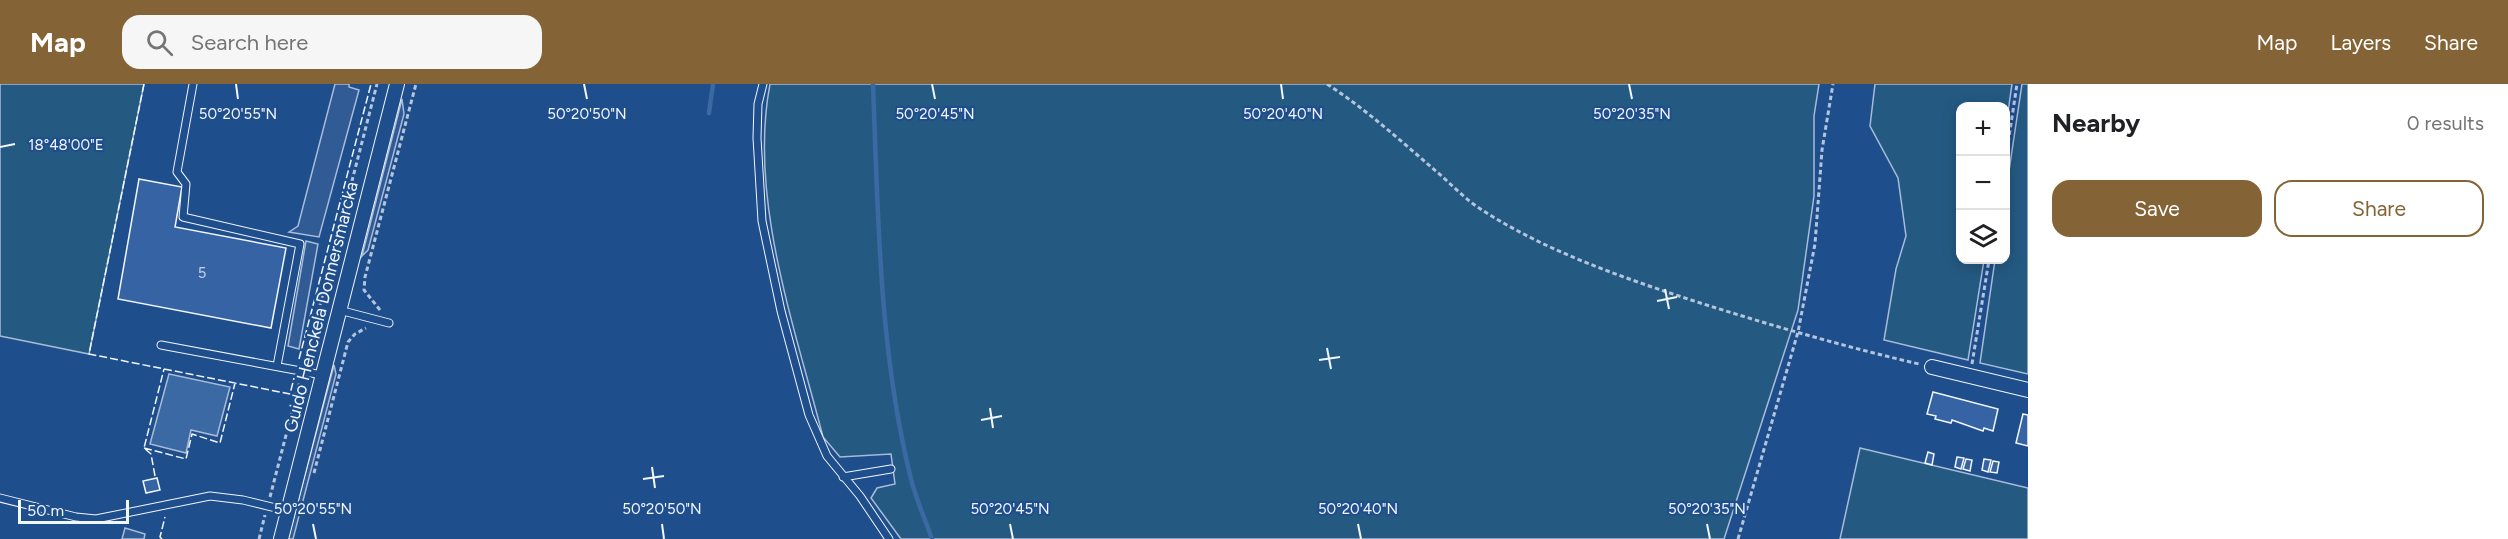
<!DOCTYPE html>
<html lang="en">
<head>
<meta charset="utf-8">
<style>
	:root { --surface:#fff; --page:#f6f6f6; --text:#202124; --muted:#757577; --line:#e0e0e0; --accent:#846436 }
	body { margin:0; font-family:Figtree,sans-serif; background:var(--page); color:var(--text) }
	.controls { position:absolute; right:18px; top:18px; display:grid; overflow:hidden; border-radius:12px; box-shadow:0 3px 15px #0003 }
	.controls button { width:54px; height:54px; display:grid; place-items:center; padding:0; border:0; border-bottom:2px solid var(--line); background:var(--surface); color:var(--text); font:30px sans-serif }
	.scale { position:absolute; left:18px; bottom:15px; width:111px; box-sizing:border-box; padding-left:6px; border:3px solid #f2f6ff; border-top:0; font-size:16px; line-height:21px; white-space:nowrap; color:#f2f6ff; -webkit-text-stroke:4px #1f4e8c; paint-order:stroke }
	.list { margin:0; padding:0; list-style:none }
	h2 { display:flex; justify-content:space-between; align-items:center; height:78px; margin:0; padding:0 24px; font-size:26px }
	h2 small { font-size:20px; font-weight:400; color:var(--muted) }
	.actions { display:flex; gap:12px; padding:18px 24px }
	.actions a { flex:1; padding:14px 0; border:2px solid var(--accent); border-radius:18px; text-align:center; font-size:21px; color:var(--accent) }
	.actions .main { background:var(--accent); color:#fff }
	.icon { flex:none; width:33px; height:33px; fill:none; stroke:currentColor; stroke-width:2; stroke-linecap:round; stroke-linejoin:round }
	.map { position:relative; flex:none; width:2028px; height:455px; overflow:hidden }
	header { display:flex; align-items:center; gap:36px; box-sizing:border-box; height:84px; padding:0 30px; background:var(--accent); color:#fff }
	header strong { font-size:28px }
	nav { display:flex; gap:33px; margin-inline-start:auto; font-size:21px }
	.search { width:420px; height:54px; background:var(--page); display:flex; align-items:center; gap:15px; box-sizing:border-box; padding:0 21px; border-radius:18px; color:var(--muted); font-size:22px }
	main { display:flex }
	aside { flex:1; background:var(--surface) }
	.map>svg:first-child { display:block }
	.green { fill:#245a82; stroke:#a8bbd7; stroke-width:1.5 }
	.parking { fill:#305b95; stroke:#a8bbd7; stroke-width:1.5 }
	.water { fill:#3b69a3; stroke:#a8bbd7; stroke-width:1.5 }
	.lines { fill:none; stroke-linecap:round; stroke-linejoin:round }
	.stream { stroke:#3b69a3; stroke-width:4.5 }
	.building { fill:#3563a3; stroke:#f2f6ff; stroke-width:1.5 }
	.service-casing { stroke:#f2f6ff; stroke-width:9 }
	.minor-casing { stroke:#f2f6ff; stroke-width:16 }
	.path { stroke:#b3c4dc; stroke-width:3; stroke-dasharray:4.5 3; stroke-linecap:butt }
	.service { stroke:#1f4e8c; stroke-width:7 }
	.minor { stroke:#1f4e8c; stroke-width:14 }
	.fence { stroke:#f2f6ff; stroke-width:1.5; stroke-dasharray:8 3; stroke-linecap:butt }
	.ticks { fill:none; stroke:#f2f6ff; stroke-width:2 }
	.labels { text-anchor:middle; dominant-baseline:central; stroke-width:4.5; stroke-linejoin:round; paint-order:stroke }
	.number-label { font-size:15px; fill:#c3d1e8 }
	.street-label { font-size:18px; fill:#f2f6ff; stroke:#1f4e8c }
	.ticks-label { font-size:15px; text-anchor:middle; fill:#f2f6ff; stroke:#1f4e8c; stroke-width:4.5; stroke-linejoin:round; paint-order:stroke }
</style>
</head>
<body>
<header>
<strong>Map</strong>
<div class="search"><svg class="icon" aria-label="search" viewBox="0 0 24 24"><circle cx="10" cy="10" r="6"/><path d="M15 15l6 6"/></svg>Search here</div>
<nav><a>Map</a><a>Layers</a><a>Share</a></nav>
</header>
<main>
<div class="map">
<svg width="2028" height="455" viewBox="0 0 2028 455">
	<rect width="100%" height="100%" fill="#1f4e8c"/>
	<path class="green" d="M0 0H144L89 270 0 252Z
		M770 0H1819L1814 32V112L1798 226 1724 455H901L871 414 877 404 895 400 891 370 840 373 823 353C795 243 748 114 770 0Z
		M1875 0H2012L2006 42V22H1960V176H1984L1968 276 1884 256 1896 185 1906 152 1898 94 1870 42Z
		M2022 0H2028V290L1980 279 1995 176H2006V107Z
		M1860 364 2028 404V455H1840Z"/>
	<path class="parking" d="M335 0H349V3L359 6 319 153 289 148 298 142Z
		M402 15 404 30 368 166 362 172Z
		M306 157 318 160 299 265 288 262Z
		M334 281 336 290 293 455H288Z
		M125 444 145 450 144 455H122Z"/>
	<path class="water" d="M169 290 230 303 217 352 191 346 186 369 150 360Z"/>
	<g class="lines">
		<path class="stream" d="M873 0C878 131 879 267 911 395 916 415 925 435 932 455
			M709 29 713 0"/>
	</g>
	<path class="building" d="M139 95 182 103 175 143 286 164 271 244 118 215Z
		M1933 308 1998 325 1993 347 1984 344 1983 347 1952 336 1951 339 1935 335 1936 332 1927 330Z
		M2023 330 2028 331V362L2016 359Z
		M1928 368 1934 370 1932 381 1925 379Z
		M1957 373 1964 374 1961 385 1955 383Z
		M1966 375 1972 376 1970 387 1963 385Z
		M1984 375 1991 376 1988 388 1982 386Z
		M1993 377 1999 378 1997 389 1990 388Z
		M157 394 160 406 146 409 143 397Z"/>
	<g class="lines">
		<defs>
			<path id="service" d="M193 0 177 88 186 100 183 133 300 160 277 282
				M763 0 758 20 757 54 762 137 781 227 809 331 827 372 860 412 889 455
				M339 226 389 239
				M161 261 322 291
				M843 393 891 385
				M0 414 76 433 96 435 210 412 243 416 288 427"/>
			<path id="minor" d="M1932 283 2028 306
				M281 455 397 0"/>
		</defs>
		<use href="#service" class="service-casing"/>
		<use href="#minor" class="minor-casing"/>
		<path class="path" d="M1327 0C1367 26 1402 58 1437 88 1451 100 1464 114 1479 124 1543 166 1618 192 1691 216 1766 240 1842 262 1919 280
			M2006 73 2017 0
			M380 226 364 206 365 193 416 0
			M305 279 377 0
			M1972 280 1989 176
			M314 389 348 258 355 250 366 244
			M270 413 300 297
			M259 455 265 431
			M1738 455 1798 248 1815 160 1822 66 1833 0"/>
		<use href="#service" class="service"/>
		<use href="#minor" class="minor"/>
		<path class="fence" d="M144 0 89 270 290 310 294 294
			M299 275 371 0
			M144 364 186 375 192 350 220 359 235 299
			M155 392 151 370 144 364 164 285
			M162 455 160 453 165 433"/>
	</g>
	<path class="ticks" d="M236 0 238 15M584 0 587 15M932 0 935 15M1281 0 1283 15M1629 0 1632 15M0 63 15 60M1665 205 1669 225M1657 217 1677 213M1327 264 1331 285M1319 276 1340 273M990 324 993 344M981 336 1002 332M652 383 655 404M643 395 664 392M313 440 316 455M662 440 664 455M1010 440 1013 455M1358 440 1361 455M1707 440 1710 455"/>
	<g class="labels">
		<g class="number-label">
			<text x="202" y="189">5</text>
		</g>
		<g class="street-label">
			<text transform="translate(321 223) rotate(-76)">Guido Henckela Donnersmarcka</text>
		</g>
	</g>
	<g class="ticks-label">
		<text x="238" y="35">50°20'55"N</text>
		<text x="935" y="35">50°20'45"N</text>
		<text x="1283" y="35">50°20'40"N</text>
		<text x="587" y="35">50°20'50"N</text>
		<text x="1632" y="35">50°20'35"N</text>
		<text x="66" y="66">18°48'00"E</text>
		<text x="662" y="430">50°20'50"N</text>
		<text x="1707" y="430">50°20'35"N</text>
		<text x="313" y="430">50°20'55"N</text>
		<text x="1010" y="430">50°20'45"N</text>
		<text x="1358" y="430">50°20'40"N</text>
	</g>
</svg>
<div class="controls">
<button>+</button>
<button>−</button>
<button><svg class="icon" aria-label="layers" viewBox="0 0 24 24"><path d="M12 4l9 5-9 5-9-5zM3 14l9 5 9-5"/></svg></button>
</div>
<div class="scale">50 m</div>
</div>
<aside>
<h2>Nearby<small>0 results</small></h2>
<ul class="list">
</ul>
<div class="actions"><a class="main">Save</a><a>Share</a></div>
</aside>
</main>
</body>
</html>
